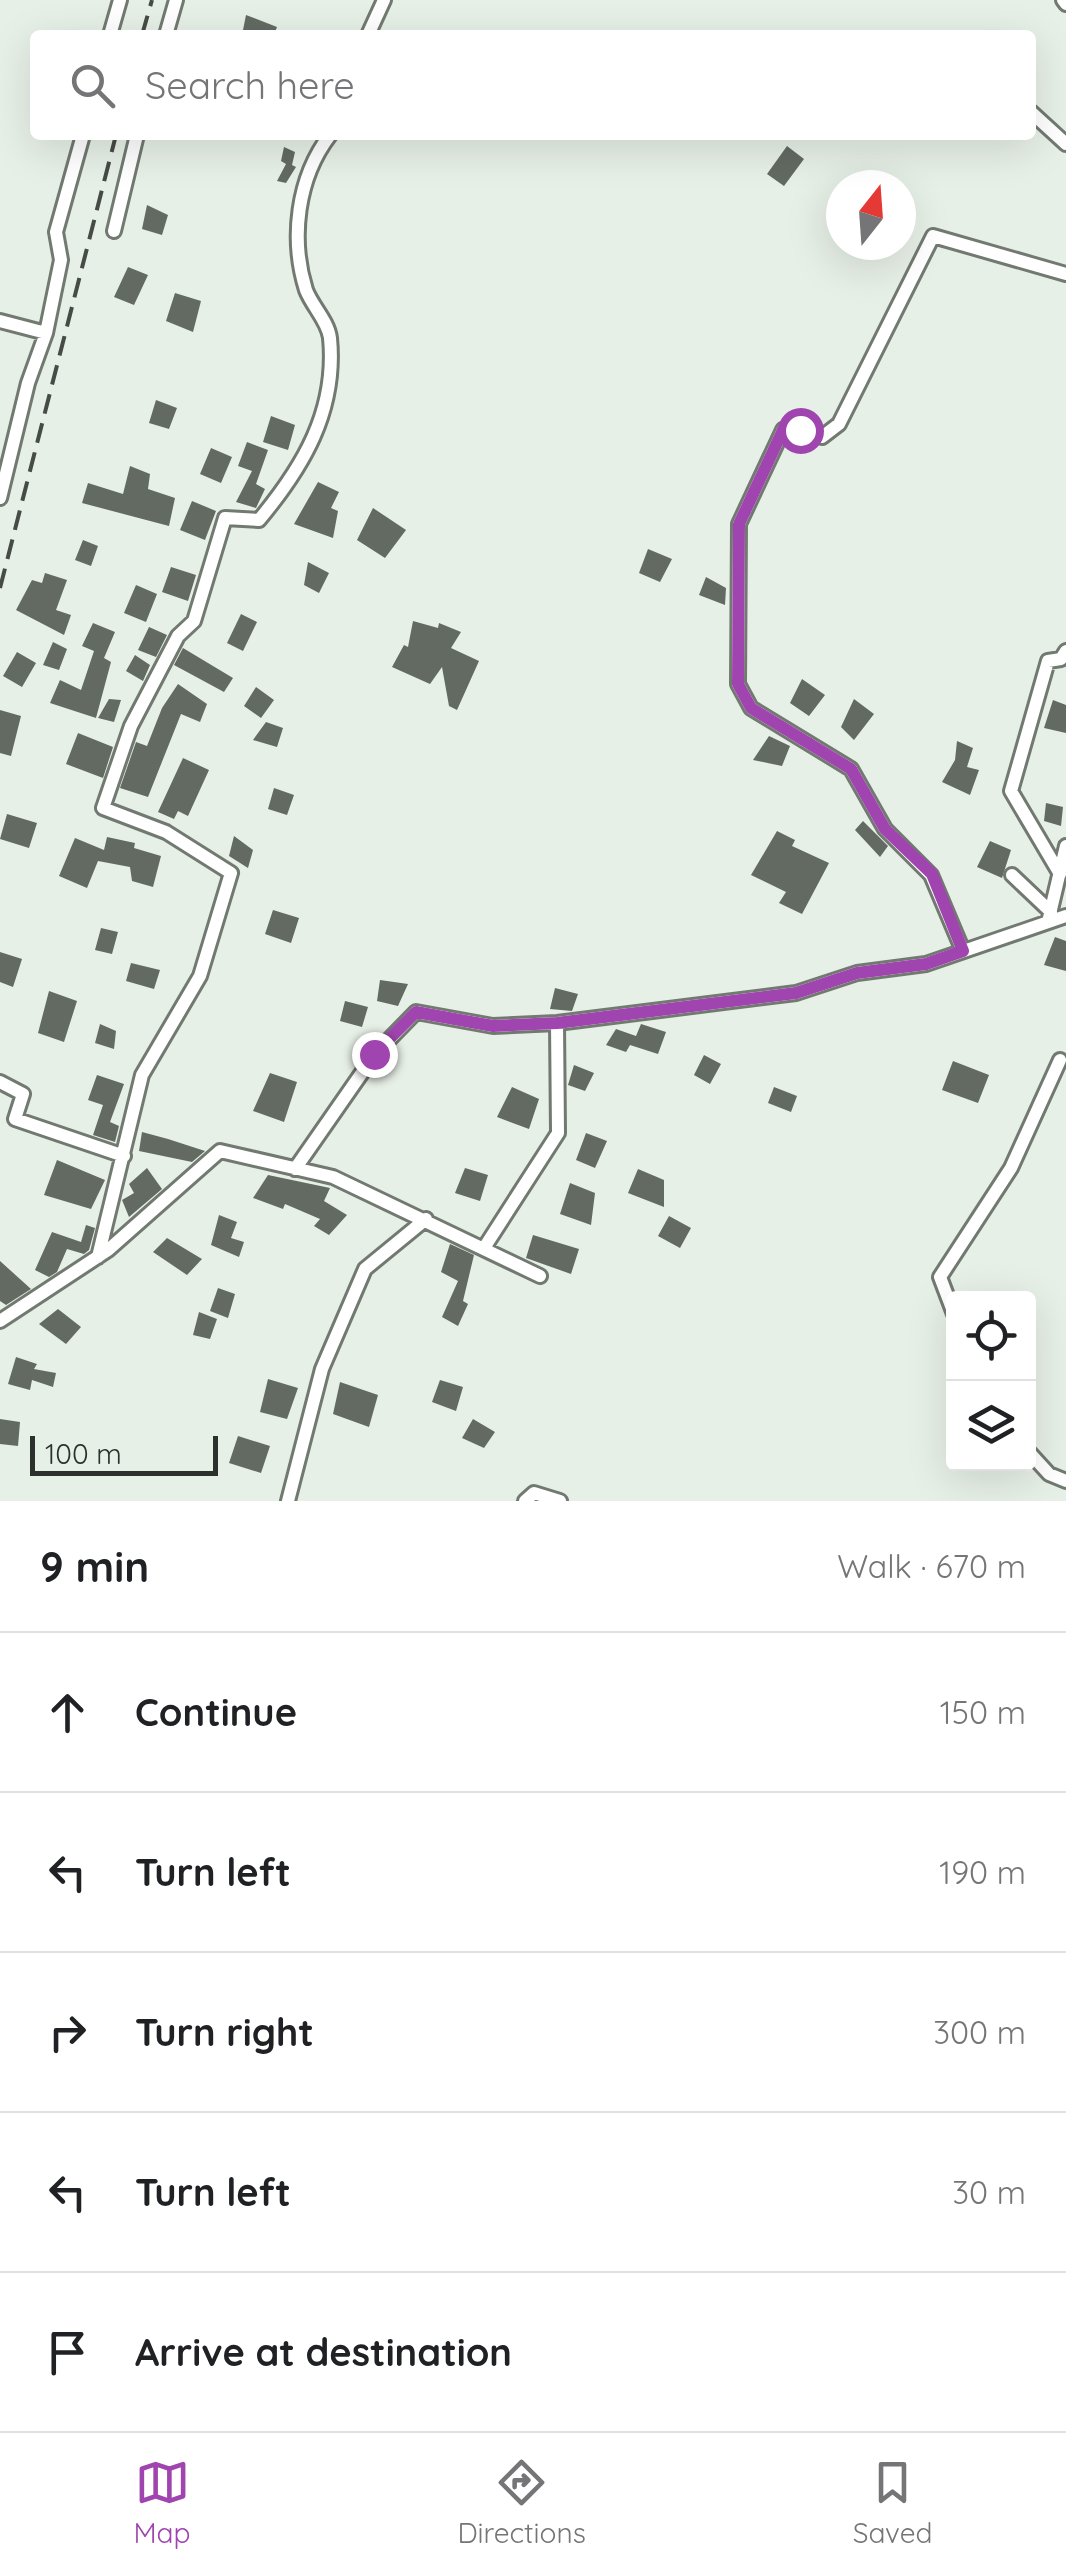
<!DOCTYPE html>
<html lang="en">
<head>
<meta charset="utf-8">
<style>
	:root { --surface:#fff; --page:#f2f2f2; --text:#202124; --muted:#757577; --line:#e0e0e0; --accent:#a045af }
	body { margin:0; font-family:Quicksand,sans-serif; background:var(--page); color:var(--text) }
	.controls { position:absolute; right:30px; bottom:30px; display:grid; overflow:hidden; border-radius:10px; box-shadow:0 10px 40px #0002 }
	.controls button { width:90px; height:90px; display:grid; place-items:center; padding:0; border:0; border-bottom:2px solid var(--line); background:var(--surface); color:var(--text); font:50px sans-serif }
	.compass { position:absolute; left:826px; top:170px; width:90px; height:90px; border-radius:50%; background:var(--surface); box-shadow:0 10px 40px #0002; rotate:17deg }
	.scale { position:absolute; left:30px; bottom:25px; width:188px; box-sizing:border-box; padding-left:10px; border:5px solid #2d312d; border-top:0; font-size:28px; line-height:35px; white-space:nowrap; color:#2d312d; -webkit-text-stroke:8px #e7f0e7; paint-order:stroke }
	.stop { position:absolute; width:30px; height:30px; margin:-22px; border:8px solid #a045af; border-radius:50%; background:#fff }
	.stop.end { background:#a045af; border-color:#fff; box-shadow:0 2px 10px #0008 }
	.list { margin:0; padding:0; list-style:none }
	h2 { display:flex; justify-content:space-between; align-items:center; height:130px; margin:0; padding:0 40px; font-size:42px }
	h2 small { font-size:32px; font-weight:400; color:var(--muted) }
	.list li { display:grid; grid-template-columns:65px 1fr auto; gap:30px; align-items:center; box-sizing:border-box; height:160px; padding:0 40px; border-top:2px solid var(--line) }
	.list b { display:block; font-size:38px; white-space:nowrap }
	.list em { font-size:32px; font-style:normal; color:var(--muted) }
	.icon { flex:none; width:55px; height:55px; fill:none; stroke:currentColor; stroke-width:2; stroke-linecap:round; stroke-linejoin:round }
	.map { position:relative; flex:none; width:1066px; height:1501px; overflow:hidden }
	.search { position:absolute; background:var(--surface); box-shadow:0 10px 40px #0002; left:30px; right:30px; top:30px; height:110px; display:flex; align-items:center; gap:25px; box-sizing:border-box; padding:0 35px; border-radius:10px; color:var(--muted); font-size:38px }
	.sheet { height:930px; background:var(--surface) }
	nav { display:flex; justify-content:space-around; align-items:center; box-sizing:border-box; height:140px; border-top:2px solid var(--line); background:var(--surface); font-size:28px; color:var(--muted) }
	nav a { display:grid; justify-items:center; gap:5px }
	nav .on { color:var(--accent) }
	.map>svg:first-child { display:block }
	.building { fill:#626a62 }
	.lines { fill:none; stroke-linecap:round; stroke-linejoin:round }
	.street-casing { stroke:#717971; stroke-width:18 }
	.street { stroke:#fff; stroke-width:12 }
	.rail { stroke:#464b46; stroke-width:4; stroke-dasharray:20 10; stroke-linecap:butt }
	.route { stroke:#a045af; stroke-width:12 }
</style>
</head>
<body>
<div class="map">
<svg width="1066" height="1501" viewBox="0 0 1066 1501">
	<rect width="100%" height="100%" fill="#e7f0e7"/>
	<path class="building" d="M246 15 277 27 274 35H242Z
		M787 146 804 159 784 186 767 174Z
		M284 147 295 152 292 165 296 167 286 183 277 181 286 164 281 161Z
		M147 205 168 215 162 235 142 229Z
		M128 267 148 275 134 305 114 297Z
		M175 293 201 301 193 332 166 321Z
		M156 400 177 408 169 429 149 423Z
		M271 416 295 425 288 450 263 442Z
		M247 442 268 450 256 484 265 489 256 508 236 502 252 471 238 466Z
		M211 448 232 457 221 483 200 474Z
		M130 466 150 474 148 489 175 498 169 526 82 503 88 483 123 494Z
		M318 482 339 492 331 508 338 511 333 538 294 524Z
		M192 501 216 511 205 540 180 530Z
		M373 508 406 530 385 558 357 540Z
		M83 540 98 546 91 566 75 560Z
		M648 549 672 559 660 582 639 573Z
		M308 562 329 573 319 593 304 585Z
		M171 567 196 575 188 601 162 592Z
		M45 573 67 580 56 610 71 615 64 635 16 610 32 580 42 583Z
		M706 577 726 588 725 605 699 595Z
		M136 585 157 594 146 622 124 613Z
		M241 614 257 622 243 651 227 643Z
		M413 621 438 628 439 623 461 632 451 648 479 661 457 710 449 706 442 667 430 684 392 667 404 645 408 647Z
		M93 623 115 632 104 658 111 662 96 718 50 703 60 680 81 690 94 651 82 646Z
		M149 627 167 635 156 657 138 650Z
		M53 642 67 649 59 670 43 665Z
		M183 648 233 678 224 692 174 665Z
		M17 652 36 663 22 687 3 676Z
		M135 655 150 665 143 681 126 671Z
		M802 679 825 695 809 716 790 703Z
		M178 684 207 704 200 722 181 714 148 797 120 788 136 742 147 746 162 708Z
		M256 687 274 700 261 718 244 706Z
		M109 699 121 700 114 722 98 718Z
		M854 699 874 714 854 740 841 727Z
		M1053 700 1066 705V733L1044 728Z
		M0 710 21 716 11 756 0 753Z
		M266 722 283 728 277 747 253 740Z
		M78 733 113 747 103 778 66 764Z
		M769 736 790 746 782 766 753 760Z
		M957 741 973 748 967 767 979 770 970 795 942 782 955 760Z
		M183 758 209 770 188 816 178 811 174 819 158 812Z
		M274 788 294 795 287 815 268 809Z
		M1046 803 1063 807 1061 826 1044 821Z
		M7 814 37 823 29 848 0 839Z
		M863 821 888 846 880 857 855 830Z
		M777 831 795 840 792 846 829 863 802 914 779 903 786 892 751 875Z
		M234 836 253 850 248 868 229 856Z
		M107 837 135 843 134 848 161 856 153 887 132 881 130 867 98 861 87 888 59 876 75 838 104 850Z
		M990 841 1011 850 1002 878 977 867Z
		M273 910 299 918 291 943 265 934Z
		M101 928 118 932 112 954 95 950Z
		M1055 937 1066 941V971L1044 965Z
		M0 952 22 959 13 987 0 982Z
		M131 963 160 970 154 989 126 981Z
		M380 980 408 984 398 1006 377 1001Z
		M555 988 578 994 572 1011 550 1009Z
		M49 991 77 1001 64 1042 38 1033Z
		M345 1001 368 1007 362 1027 340 1021Z
		M100 1024 116 1031 114 1049 95 1043Z
		M641 1024 666 1032 658 1054 630 1045 626 1052 606 1045 616 1029 636 1036Z
		M704 1055 721 1064 710 1084 694 1075Z
		M953 1061 989 1075 978 1103 942 1090Z
		M574 1065 594 1073 585 1091 568 1085Z
		M270 1073 297 1082 284 1122 253 1111Z
		M97 1075 124 1084 110 1122 119 1126 115 1142 93 1135 103 1105 88 1100Z
		M512 1087 539 1099 529 1129 497 1117Z
		M774 1087 797 1096 791 1112 768 1103Z
		M142 1132 168 1139 205 1151 192 1162 139 1151Z
		M586 1133 607 1141 595 1168 576 1160Z
		M57 1160 105 1180 91 1209 44 1195Z
		M147 1168 162 1189 129 1217 122 1200 134 1193 129 1184Z
		M465 1168 488 1175 480 1201 455 1193Z
		M638 1169 664 1180V1207L628 1193Z
		M268 1175 330 1188 324 1201 347 1215 329 1235 314 1226 320 1219 285 1204 283 1209 253 1198Z
		M570 1183 595 1193 591 1225 560 1214Z
		M219 1215 237 1222 231 1238 244 1242 239 1257 211 1245Z
		M669 1216 691 1228 680 1248 658 1236Z
		M86 1225 95 1228 89 1250 84 1254 67 1249 57 1272 49 1277 35 1270 52 1232 81 1242Z
		M533 1235 579 1249 571 1274 526 1258Z
		M167 1238 202 1259 187 1275 153 1252Z
		M450 1244 474 1255 463 1301 468 1304 458 1326 442 1317 458 1281 441 1272Z
		M0 1261 31 1289 6 1305 0 1301Z
		M218 1288 235 1294 228 1318 210 1311Z
		M58 1309 81 1327 66 1344 39 1324Z
		M199 1312 217 1319 210 1339 193 1335Z
		M16 1357 37 1364 34 1369 56 1373 53 1387 32 1380 30 1390 8 1384Z
		M268 1379 298 1388 287 1419 260 1412Z
		M440 1380 463 1387 456 1411 432 1402Z
		M340 1382 378 1395 369 1427 333 1414Z
		M0 1419 20 1422 18 1446 0 1444Z
		M473 1419 495 1432 484 1448 462 1438Z
		M238 1436 270 1446 261 1473 229 1463Z"/>
	<g class="lines">
		<defs>
			<path id="street" d="M1063 0 1066 4
				M110 35 120 0
				M166 35 176 0
				M368 35 384 0
				M1031 112 1066 144
				M114 231 137 135
				M0 321 46 333
				M0 498 28 383 46 333 61 260 56 232 83 135
				M1060 874 1011 791 1048 661 1061 659 1066 651
				M1012 875 1051 912
				M1049 918 1066 846
				M963 951 931 875 885 829 851 769 751 708 738 684 739 524 783 430 822 437 839 424 933 236 1066 274
				M0 1082 23 1094 15 1119 124 1156
				M295 1169 375 1054 416 1012 493 1026 557 1023 796 993 857 973 926 964 1066 916
				M484 1248 558 1133 557 1023
				M98 1257 142 1075 200 976 231 873 166 832 103 808 131 726 178 636 194 621 225 518 259 520C303 467 337 411 330 338 328 321 312 306 306 290 290 239 297 178 330 135
				M954 1314 940 1277 1011 1168 1060 1060
				M0 1321 108 1250 220 1151 333 1177 540 1276
				M1028 1451 1049 1474 1066 1481
				M288 1501 322 1369 365 1269 426 1219
				M525 1501 534 1493 560 1501"/>
		</defs>
		<use href="#street" class="street-casing"/>
		<use href="#street" class="street"/>
		<path class="rail" d="M142 35 152 0
			M0 588 116 135"/>
	</g>
	<g class="lines">
		<path class="route" d="M374 1054 416 1012 493 1026 557 1023 796 993 857 973 926 964 963 951 932 874 885 829 851 769 751 708 738 684 739 524 783 430H800"/>
	</g>
</svg>
<div class="controls">
<button><svg class="icon" aria-label="locate" viewBox="0 0 24 24"><circle cx="12" cy="12" r="6"/><path d="M12 2v4M12 18v4M2 12h4M18 12h4"/></svg></button>
<button><svg class="icon" aria-label="layers" viewBox="0 0 24 24"><path d="M12 4l9 5-9 5-9-5zM3 14l9 5 9-5"/></svg></button>
</div>
<svg class="compass" viewBox="-18 -18 36 36"><path d="M0-13l5 13h-10z" fill="#e53935"/><path d="M0 13l5-13h-10z" fill="#757577"/></svg>
<div class="scale">100 m</div>
<div class="stop" style="left:800px;top:430px"></div>
<div class="stop end" style="left:374px;top:1054px"></div>
<div class="search"><svg class="icon" aria-label="search" viewBox="0 0 24 24"><circle cx="10" cy="10" r="6"/><path d="M15 15l6 6"/></svg>Search here</div>
</div>
<section class="sheet">
<h2>9 min<small>Walk · 670 m</small></h2>
<ul class="list">
<li><svg class="icon" aria-label="ahead" viewBox="0 0 24 24"><path d="M12 20V5M6 11l6-6 6 6"/></svg><div><b>Continue</b></div><em>150 m</em></li>
<li><svg class="icon" aria-label="left" viewBox="0 0 24 24"><path d="M17 20v-9H6M10 6l-5 5 5 5"/></svg><div><b>Turn left</b></div><em>190 m</em></li>
<li><svg class="icon" aria-label="right" viewBox="0 0 24 24"><path d="M7 20v-9h11M14 6l5 5-5 5"/></svg><div><b>Turn right</b></div><em>300 m</em></li>
<li><svg class="icon" aria-label="left" viewBox="0 0 24 24"><path d="M17 20v-9H6M10 6l-5 5 5 5"/></svg><div><b>Turn left</b></div><em>30 m</em></li>
<li><svg class="icon" aria-label="arrive" viewBox="0 0 24 24"><path d="M6 21V4h12l-3 4 3 4H6"/></svg><div><b>Arrive at destination</b></div></li>
</ul>
</section>
<nav>
<a class="on"><svg class="icon" aria-label="map" viewBox="0 0 24 24"><path d="M3 6l6-2 6 2 6-2v14l-6 2-6-2-6 2zM9 4v14M15 6v14"/></svg>Map</a>
<a><svg class="icon" aria-label="directions" viewBox="0 0 24 24"><path d="M12 3l9 9-9 9-9-9zM9 14v-3h6M13 9l2 2-2 2"/></svg>Directions</a>
<a><svg class="icon" aria-label="saved" viewBox="0 0 24 24"><path d="M7 4h10v16l-5-4-5 4z"/></svg>Saved</a>
</nav>
</body>
</html>
